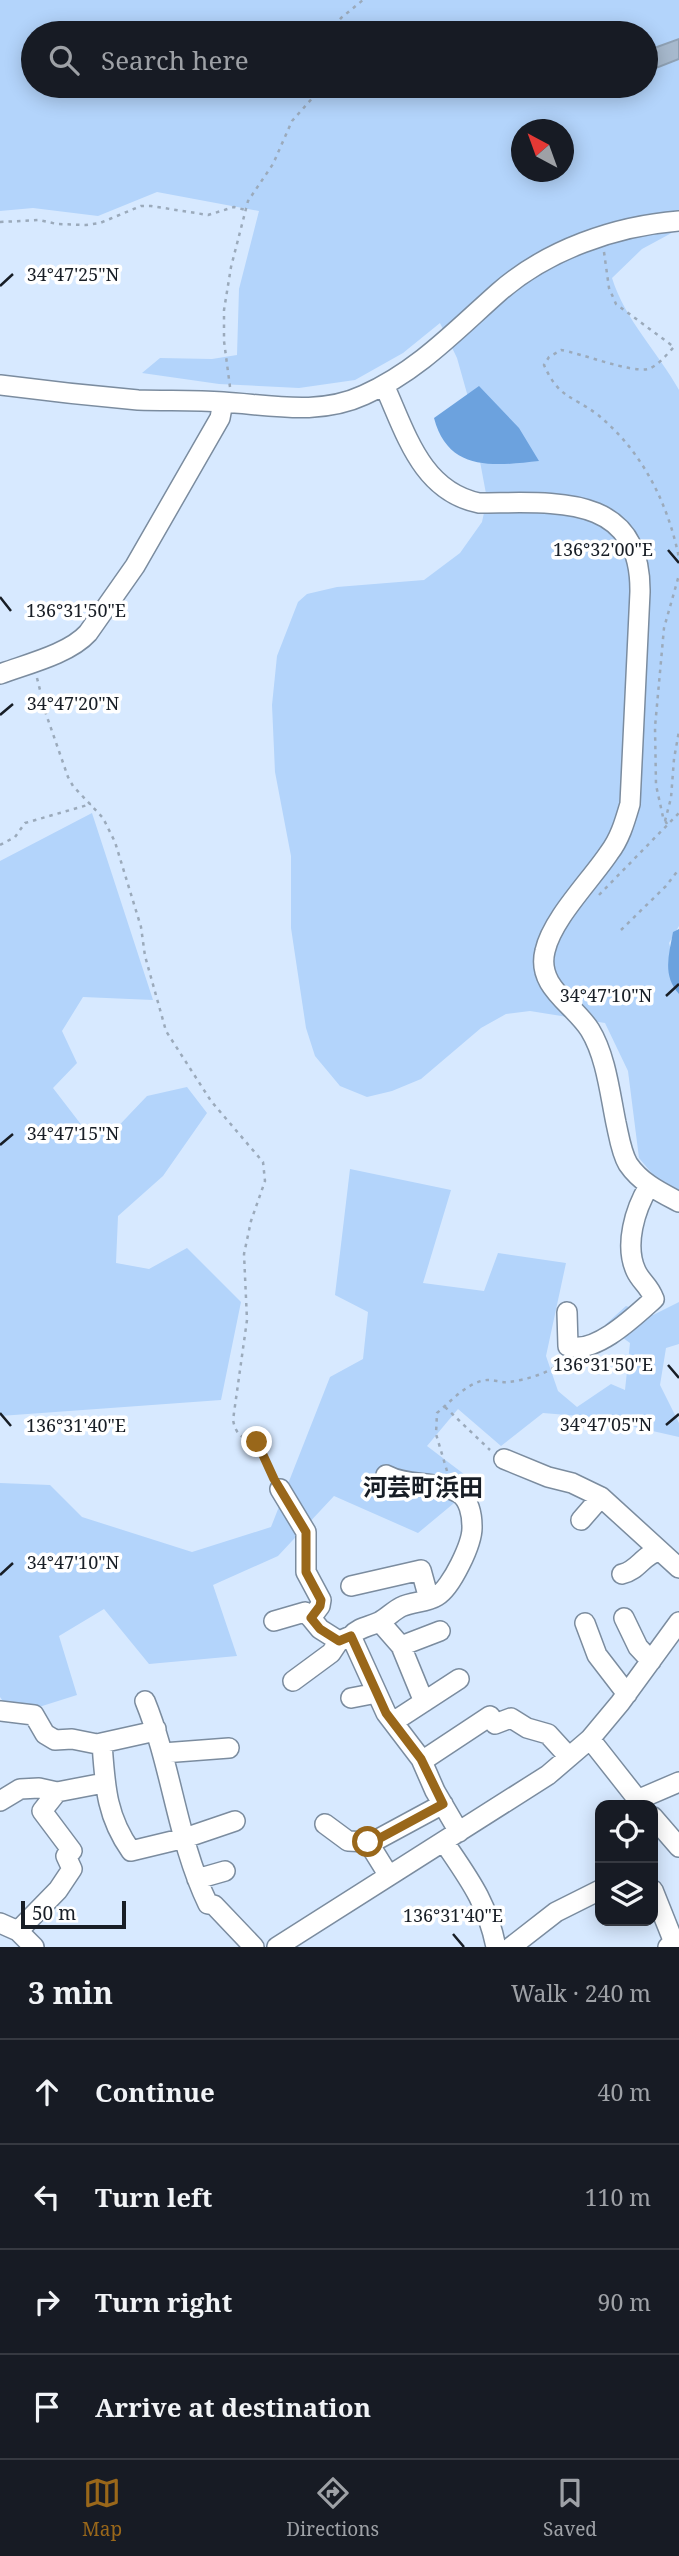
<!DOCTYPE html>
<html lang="en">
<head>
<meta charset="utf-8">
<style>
	:root { --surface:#171b24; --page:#242831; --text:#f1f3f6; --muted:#9ea1a6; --line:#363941; --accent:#99671a }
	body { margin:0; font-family:"Noto Serif","Noto Sans JP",serif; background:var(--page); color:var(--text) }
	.controls { position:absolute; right:21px; bottom:21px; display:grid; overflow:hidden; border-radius:14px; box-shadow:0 4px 18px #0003 }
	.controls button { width:63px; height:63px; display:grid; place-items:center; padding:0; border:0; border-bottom:2px solid var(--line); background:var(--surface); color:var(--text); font:35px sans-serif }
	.compass { position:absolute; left:511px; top:119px; width:63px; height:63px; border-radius:50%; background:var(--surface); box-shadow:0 4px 18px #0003; rotate:319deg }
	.scale { position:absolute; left:21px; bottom:18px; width:105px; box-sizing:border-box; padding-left:7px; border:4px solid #181e26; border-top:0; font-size:19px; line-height:24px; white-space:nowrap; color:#181e26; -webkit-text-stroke:5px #fff; paint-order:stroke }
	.stop { position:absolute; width:21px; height:21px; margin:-16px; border:5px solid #99671a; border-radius:50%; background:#fff }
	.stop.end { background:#99671a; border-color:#fff; box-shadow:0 2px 7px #0008 }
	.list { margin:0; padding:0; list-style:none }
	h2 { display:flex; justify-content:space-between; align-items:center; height:91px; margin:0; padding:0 28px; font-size:30px }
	h2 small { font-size:23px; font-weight:400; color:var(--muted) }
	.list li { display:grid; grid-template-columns:46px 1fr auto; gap:21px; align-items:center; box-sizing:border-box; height:105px; padding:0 28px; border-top:2px solid var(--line) }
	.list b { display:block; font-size:26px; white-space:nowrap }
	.list em { font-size:23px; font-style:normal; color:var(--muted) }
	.icon { flex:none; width:38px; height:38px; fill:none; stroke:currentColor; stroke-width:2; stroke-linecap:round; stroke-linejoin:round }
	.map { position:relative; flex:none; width:679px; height:1947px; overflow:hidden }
	.search { position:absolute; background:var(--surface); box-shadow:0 4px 18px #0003; left:21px; right:21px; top:21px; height:77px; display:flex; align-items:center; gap:18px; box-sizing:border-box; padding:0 24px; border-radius:38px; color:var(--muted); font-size:26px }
	.sheet { height:511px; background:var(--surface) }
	nav { display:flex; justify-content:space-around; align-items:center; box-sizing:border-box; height:98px; border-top:2px solid var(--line); background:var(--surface); font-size:19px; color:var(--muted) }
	nav a { display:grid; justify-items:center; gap:4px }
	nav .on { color:var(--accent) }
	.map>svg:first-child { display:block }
	.green { fill:#b3d4fb; fill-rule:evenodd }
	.water { fill:#6ca2de }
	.building { fill:#a7b9cd; stroke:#8fa1b4; stroke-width:2 }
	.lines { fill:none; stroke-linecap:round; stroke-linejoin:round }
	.minor-casing { stroke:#7b8c9f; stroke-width:22 }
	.path { stroke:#9baabb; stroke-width:2.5; stroke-dasharray:3.5 5; stroke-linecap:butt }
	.minor { stroke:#fff; stroke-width:19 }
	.route { stroke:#99671a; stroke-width:9 }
	.ticks { fill:none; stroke:#181e26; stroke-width:2.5 }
	.labels { text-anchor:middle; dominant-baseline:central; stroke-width:7; stroke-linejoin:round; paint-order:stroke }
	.quarter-label { font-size:24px; font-weight:bold; fill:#181e26; stroke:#fff }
	.ticks-label { font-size:18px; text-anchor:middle; fill:#181e26; stroke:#fff; stroke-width:7; stroke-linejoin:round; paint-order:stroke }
</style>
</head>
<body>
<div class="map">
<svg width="679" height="1947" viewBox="0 0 679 1947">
	<rect width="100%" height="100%" fill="#d7e9ff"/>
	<path class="green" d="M0 0H679V229L642 249 612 278C625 320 658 352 679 390V926L669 943 679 978V1206L639 1158 628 1071 605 1023 530 1011 506 1014 481 1028 421 1079 392 1091 367 1097 340 1086 315 1056 306 1028 291 928V856L275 772 272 705 277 656 298 602 307 594 337 587 424 580 460 553 482 522 487 499 468 397 457 358 440 323 403 353 355 380 299 388 219 384 142 373 160 358 212 359 237 355 239 289 259 211 157 192 98 216 33 208 0 211ZM33 33H646V86H33ZM522 130H564V172H522Z
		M92 813 153 1000 83 997 62 1031 77 1063 53 1088 83 1127 108 1137 147 1096 187 1087 207 1113 163 1176 118 1216 116 1263 149 1269 187 1248 241 1302 221 1400 0 1416V861Z
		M350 1169 451 1190 423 1283 484 1291 498 1253 566 1263 546 1356 558 1391 577 1407 611 1384 625 1390 630 1343 605 1325 626 1306 653 1315 679 1302V1344L666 1348 660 1385 679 1423V1437L591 1417 543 1413 501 1446 458 1409 427 1446 477 1484 418 1533 334 1496 278 1556 213 1585 237 1656 149 1664 104 1609 59 1636 77 1695 39 1707 5 1704 0 1697V1483L50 1485 82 1517 192 1552 271 1527 330 1377 363 1359 368 1312 335 1295Z"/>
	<path class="water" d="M479 386 519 428 539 461C494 466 448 472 434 418Z
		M679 929V994C662 975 669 955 673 932Z"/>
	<path class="building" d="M679 39V59L651 70 646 51Z"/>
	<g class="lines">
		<defs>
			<path id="minor" d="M0 385C46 391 92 396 138 400 166 401 194 400 223 402 271 405 319 416 364 395 418 371 456 330 499 292 547 250 615 226 679 221
				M384 385C406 433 421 491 479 503 552 503 641 491 640 592L630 804C625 821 620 839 609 853 591 880 552 919 545 951 536 987 574 1004 590 1030 606 1056 610 1094 616 1123 619 1136 621 1152 628 1164 641 1183 660 1192 679 1202
				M0 674C27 664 69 654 88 633L135 566 220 418 223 402
				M567 1312 568 1346C595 1355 635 1316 654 1299 649 1285 641 1282 636 1271 624 1245 635 1209 649 1186
				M504 1459 548 1477 572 1483 601 1497 679 1568
				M280 1489 306 1532V1572L321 1600 320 1606 311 1618 320 1629 339 1641 351 1636 386 1713 421 1759 435 1791 459 1832
				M581 1520 601 1497
				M622 1574C638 1571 644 1553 660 1551
				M351 1586 421 1570 429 1599
				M624 1618 638 1647 651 1661
				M274 1621 305 1612 311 1618
				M380 1622 401 1646 424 1702
				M585 1623 597 1655 627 1694
				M351 1636C359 1627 368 1627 379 1622 387 1618 393 1611 401 1607 413 1601 426 1603 437 1596 451 1588 473 1543 472 1526 472 1515 469 1499 459 1493 437 1480 408 1487 386 1475
				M401 1646 440 1631
				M293 1681 331 1653 339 1641
				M351 1698 377 1693
				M145 1701C172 1767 177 1840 208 1904L214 1905 254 1947
				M0 1711 34 1715 45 1734 55 1740 72 1739 97 1744 151 1732 156 1729
				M393 1722 459 1679
				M590 1739 642 1805
				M102 1743C105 1785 106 1816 131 1851L185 1838 235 1821
				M163 1753 229 1748
				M422 1761 490 1716 495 1724 511 1718 527 1728 548 1734 569 1757
				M637 1800 679 1782
				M0 1801 20 1789 39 1788 57 1792 104 1783
				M653 1817 679 1847
				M325 1824 348 1841 368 1842 389 1876
				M444 1842C469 1879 487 1902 496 1947
				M369 1844 443 1804
				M197 1879 225 1871
				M653 1890 675 1945 668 1947
				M0 1923 18 1931 34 1947
				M18 1931 58 1890 72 1869 66 1856 72 1851 42 1811 57 1792
				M277 1947 548 1775 590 1739 620 1703 679 1622
				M511 1947 556 1912 600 1890"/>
		</defs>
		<use href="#minor" class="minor-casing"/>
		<path class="path" d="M330 33 341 18 363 0
			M0 222 39 220 57 224 86 225 100 223 141 206H151L208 215 234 207 246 210
			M604 252 609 288 616 304 674 347C667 354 658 366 648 369 631 373 580 353 561 350L549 357 544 365C559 399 572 395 598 415 642 451 668 503 679 558
			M230 387 224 341V310L231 267 248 201 273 164 292 121 316 94 318 86
			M37 678 46 714 68 777 73 786 103 818 115 842 141 927 145 956 166 1031 211 1101 263 1162 265 1181 251 1221 244 1254 247 1320 233 1420C236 1435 242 1439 257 1442L272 1474
			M665 821 671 798 674 759 679 731
			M667 824 663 817 656 785 655 727 664 628 679 575
			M0 845 15 837 25 823 91 804
			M599 895 679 813
			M621 930 666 886 679 869
			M445 1407 490 1450
			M447 1471 436 1434 437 1413C450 1402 464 1386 481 1381 491 1378 499 1383 508 1382 526 1380 551 1373 564 1360"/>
		<use href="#minor" class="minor"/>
	</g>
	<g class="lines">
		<path class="route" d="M257 1442 274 1479 306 1532V1572L321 1600 320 1606 311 1618 320 1629 339 1641 351 1636 386 1713 421 1759 443 1804 369 1844 368 1842"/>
	</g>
	<path class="ticks" d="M0 286 13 274M668 550 679 563M0 597 11 611M0 715 13 704M666 996 679 984M0 1145 13 1134M668 1365 679 1378M0 1413 11 1426M666 1425 679 1414M0 1575 13 1563M453 1934 464 1947"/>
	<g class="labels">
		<g class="quarter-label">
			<text x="423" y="1486">河芸町浜田</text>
		</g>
	</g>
	<g class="ticks-label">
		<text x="73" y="281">34°47'25"N</text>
		<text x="603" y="556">136°32'00"E</text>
		<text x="76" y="617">136°31'50"E</text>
		<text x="73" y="710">34°47'20"N</text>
		<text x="606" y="1002">34°47'10"N</text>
		<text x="73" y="1140">34°47'15"N</text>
		<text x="603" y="1371">136°31'50"E</text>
		<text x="606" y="1431">34°47'05"N</text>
		<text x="76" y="1432">136°31'40"E</text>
		<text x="73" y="1569">34°47'10"N</text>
		<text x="453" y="1922">136°31'40"E</text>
	</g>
</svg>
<div class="controls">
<button><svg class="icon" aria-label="locate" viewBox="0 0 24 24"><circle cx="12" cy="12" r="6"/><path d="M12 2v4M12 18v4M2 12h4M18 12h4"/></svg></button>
<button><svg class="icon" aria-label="layers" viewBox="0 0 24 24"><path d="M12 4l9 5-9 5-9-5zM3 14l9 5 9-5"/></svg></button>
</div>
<svg class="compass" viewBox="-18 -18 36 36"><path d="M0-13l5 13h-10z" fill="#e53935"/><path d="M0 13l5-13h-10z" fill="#9ea1a6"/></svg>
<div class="scale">50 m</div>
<div class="stop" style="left:368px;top:1842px"></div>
<div class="stop end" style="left:257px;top:1442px"></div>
<div class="search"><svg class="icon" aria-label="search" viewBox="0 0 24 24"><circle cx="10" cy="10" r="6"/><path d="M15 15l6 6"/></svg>Search here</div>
</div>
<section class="sheet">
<h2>3 min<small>Walk · 240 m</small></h2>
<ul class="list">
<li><svg class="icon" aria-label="ahead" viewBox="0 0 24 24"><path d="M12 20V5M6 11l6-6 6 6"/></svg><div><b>Continue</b></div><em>40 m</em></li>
<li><svg class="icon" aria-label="left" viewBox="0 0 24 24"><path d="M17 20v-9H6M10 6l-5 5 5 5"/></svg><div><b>Turn left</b></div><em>110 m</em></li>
<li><svg class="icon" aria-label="right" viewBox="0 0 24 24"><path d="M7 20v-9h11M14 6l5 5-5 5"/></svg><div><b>Turn right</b></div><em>90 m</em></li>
<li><svg class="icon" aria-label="arrive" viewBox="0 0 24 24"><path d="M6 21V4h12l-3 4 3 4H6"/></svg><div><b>Arrive at destination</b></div></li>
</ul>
</section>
<nav>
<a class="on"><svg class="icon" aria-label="map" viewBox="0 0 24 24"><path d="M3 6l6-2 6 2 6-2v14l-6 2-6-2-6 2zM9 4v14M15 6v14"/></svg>Map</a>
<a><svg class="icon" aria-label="directions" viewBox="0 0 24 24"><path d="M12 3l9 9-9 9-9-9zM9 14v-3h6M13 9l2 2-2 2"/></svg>Directions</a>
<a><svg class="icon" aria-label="saved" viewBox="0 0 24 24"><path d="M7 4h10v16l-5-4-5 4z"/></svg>Saved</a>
</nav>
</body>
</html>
